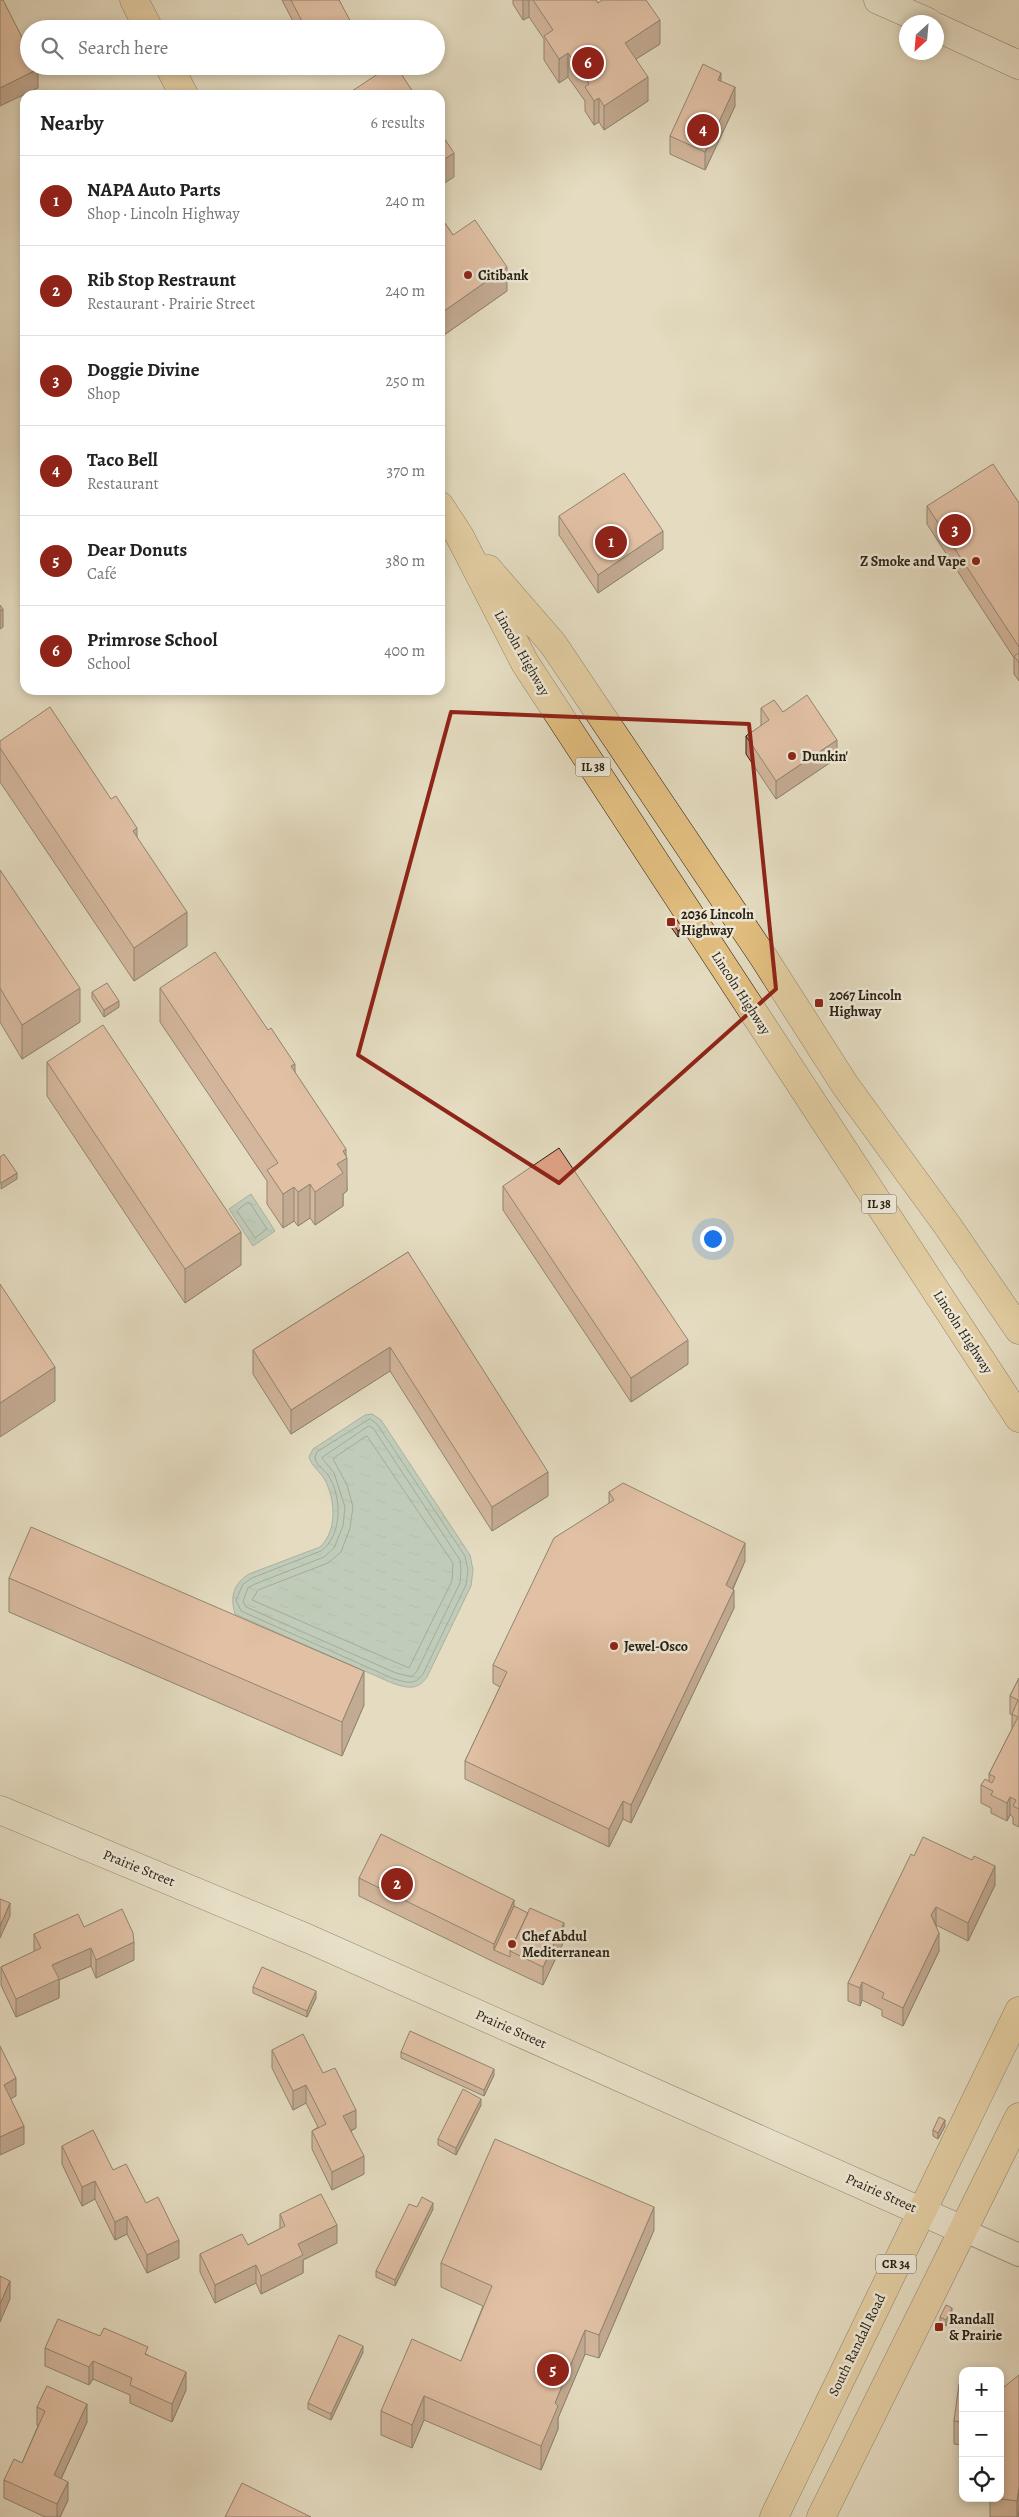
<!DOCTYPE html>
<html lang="en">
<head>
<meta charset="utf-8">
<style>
	:root { --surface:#fff; --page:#f2f2f2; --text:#222; --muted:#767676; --line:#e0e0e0; --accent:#8f2418 }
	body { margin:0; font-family:Alegreya,serif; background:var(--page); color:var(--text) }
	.controls { position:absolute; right:15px; bottom:15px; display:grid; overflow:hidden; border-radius:10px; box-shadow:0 2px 8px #0003 }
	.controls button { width:45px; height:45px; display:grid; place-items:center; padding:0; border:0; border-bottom:1px solid var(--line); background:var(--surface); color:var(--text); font:25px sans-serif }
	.compass { position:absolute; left:899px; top:15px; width:45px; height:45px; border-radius:50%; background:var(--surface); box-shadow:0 2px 8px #0003; rotate:206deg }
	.you { position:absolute; left:712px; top:1238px; width:18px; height:18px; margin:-12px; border:4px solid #fff; border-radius:50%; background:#1a73e8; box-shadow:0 0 0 8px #1a73e833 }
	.badge { display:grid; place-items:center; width:32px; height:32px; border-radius:50%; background:var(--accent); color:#fff; font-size:16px; font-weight:700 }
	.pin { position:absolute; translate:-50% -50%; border:2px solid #fff; box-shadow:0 1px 5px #0006 }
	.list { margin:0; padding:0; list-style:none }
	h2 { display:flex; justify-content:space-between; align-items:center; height:65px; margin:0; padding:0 20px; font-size:21px }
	h2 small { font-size:16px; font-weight:400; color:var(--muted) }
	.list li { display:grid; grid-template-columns:32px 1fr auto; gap:15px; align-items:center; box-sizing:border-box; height:90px; padding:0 20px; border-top:1px solid var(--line) }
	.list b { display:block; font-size:19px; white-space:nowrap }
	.list p { margin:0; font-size:16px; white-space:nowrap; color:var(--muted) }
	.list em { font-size:16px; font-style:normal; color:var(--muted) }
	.icon { flex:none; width:28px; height:28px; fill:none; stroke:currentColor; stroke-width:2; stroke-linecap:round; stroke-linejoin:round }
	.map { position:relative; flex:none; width:1019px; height:2517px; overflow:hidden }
	.search { position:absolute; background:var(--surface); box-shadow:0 2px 8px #0003; left:20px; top:20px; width:425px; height:55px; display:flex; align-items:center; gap:12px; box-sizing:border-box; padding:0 18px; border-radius:28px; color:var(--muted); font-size:19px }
	.panel { position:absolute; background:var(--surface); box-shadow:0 2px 8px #0003; left:20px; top:90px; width:425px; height:605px; border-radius:15px }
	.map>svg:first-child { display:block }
	.water { fill:url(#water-ripples); stroke:#6a7d74 }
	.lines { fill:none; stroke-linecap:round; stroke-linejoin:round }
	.shore { stroke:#5f6e64; stroke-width:1 }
	.street-casing { stroke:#584f3f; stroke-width:24 }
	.secondary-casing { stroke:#292014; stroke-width:29 }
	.primary-casing { stroke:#292014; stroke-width:29 }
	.street { stroke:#ede8d6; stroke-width:22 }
	.secondary { stroke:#ede8d6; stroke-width:28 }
	.primary { stroke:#e2be80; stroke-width:28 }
	.wall { fill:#bf8a72; stroke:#292014 }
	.shaded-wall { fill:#9b705c; stroke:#292014 }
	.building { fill:#dea084; stroke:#292014 }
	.marked { fill:none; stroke:#8f2418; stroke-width:4; stroke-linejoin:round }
	.poi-dot { fill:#8f2418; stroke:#ede8d6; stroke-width:2 }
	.labels { text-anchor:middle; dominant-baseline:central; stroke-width:5; stroke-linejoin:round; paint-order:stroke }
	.shield { fill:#ede8d6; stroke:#645c4e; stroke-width:1 }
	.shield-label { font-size:12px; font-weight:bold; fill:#292014 }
	.poi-label { font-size:14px; font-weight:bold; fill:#292014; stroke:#ede8d6; text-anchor:start }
	.street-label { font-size:14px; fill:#292014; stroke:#ede8d6 }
</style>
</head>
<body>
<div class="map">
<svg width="1019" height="2517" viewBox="0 0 1019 2517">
	<defs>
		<pattern id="water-ripples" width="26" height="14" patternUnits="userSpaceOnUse" patternTransform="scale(1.25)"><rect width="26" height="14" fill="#95bbb4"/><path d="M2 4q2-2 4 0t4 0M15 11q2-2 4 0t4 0" fill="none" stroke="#80a09a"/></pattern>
	</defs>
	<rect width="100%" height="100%" fill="#e4dbc0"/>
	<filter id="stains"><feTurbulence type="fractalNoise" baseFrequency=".004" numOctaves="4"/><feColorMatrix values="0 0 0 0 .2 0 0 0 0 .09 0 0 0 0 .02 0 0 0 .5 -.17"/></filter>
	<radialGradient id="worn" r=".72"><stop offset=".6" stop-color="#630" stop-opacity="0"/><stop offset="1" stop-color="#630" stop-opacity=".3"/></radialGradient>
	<path class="water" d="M251 1194 275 1231 253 1246 229 1209Z
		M372 1414 381 1420 470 1555 473 1570 471 1586 427 1677C417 1691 407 1688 392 1683L235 1614C230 1597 233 1584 249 1574L320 1547C338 1530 335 1499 325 1480 320 1471 312 1467 309 1457L313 1449 365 1415Z"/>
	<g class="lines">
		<path class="shore" d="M247 1203H250L267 1229 255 1238 237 1211Z
			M370 1419 377 1424 465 1556 468 1570 466 1585 423 1674C415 1686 406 1682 394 1679L241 1611 236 1600 243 1584 252 1578 321 1551C343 1535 342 1496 328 1475 323 1468 316 1466 315 1457L317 1452Z
			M369 1426 373 1428 460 1560 461 1570 460 1583 417 1671 412 1677 396 1673 246 1607 243 1601 248 1588 255 1584 324 1557 334 1548 343 1526 345 1507 334 1473 322 1458Z
			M367 1436 453 1563 452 1581 409 1668 252 1600 258 1590 328 1563 341 1552 350 1528 353 1507 347 1485 333 1459Z"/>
		<defs>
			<path id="street" d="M963 2230 1019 2255"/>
			<path id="secondary" d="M878 0 928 22
				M936 27 1019 65
				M0 1810 309 1939 963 2230"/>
			<path id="primary" d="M134 0 149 29
				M169 66 184 95
				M440 506 459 535 525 663 1019 1418
				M488 569 553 644 764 958 845 1085 947 1225 1019 1330
				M774 2517 1019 2011
				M821 2517 1019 2117"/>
		</defs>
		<use href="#street" class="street-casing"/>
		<use href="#secondary" class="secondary-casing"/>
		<use href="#primary" class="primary-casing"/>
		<use href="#street" class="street"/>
		<use href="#secondary" class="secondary"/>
		<use href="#primary" class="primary"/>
	</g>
	<path class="wall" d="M282 0H339L353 29H297Z
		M513 0H596L598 3 660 44 636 59 648 101 604 130 599 122 594 125 585 111V101L568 77 559 83 544 60V39L529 17 523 20 513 4Z
		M721 81 735 106 705 170 670 154V136Z
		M440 216 453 235 507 291 444 335 440 329Z
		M1019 503V681L1014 674V658L927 524V506Z
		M559 516 663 549 598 593 559 535Z
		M761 708 783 712 837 758 776 799 746 754V736L761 726Z
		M0 741 137 838 187 946 134 981 0 782Z
		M0 870 80 1022 22 1059 0 1022Z
		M671 921 682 934 678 937 671 927Z
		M160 988 268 1030 295 1073 346 1156 347 1191 343 1194V1206L315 1225 310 1218 298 1226 294 1221 283 1228 267 1204V1181L160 1022Z
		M92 992 119 1007 104 1017 92 998Z
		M47 1062 241 1265 185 1303 47 1096Z
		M503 1186 688 1364 631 1402 503 1210Z
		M408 1252 548 1496 492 1531 390 1371 291 1434 253 1374V1350Z
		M609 1492 745 1561 733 1589 734 1608 631 1823 623 1819 609 1847 465 1779V1761L500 1687 493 1683V1665L609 1503Z
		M9 1578 364 1705 342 1756 9 1612Z
		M1019 1678V1827L1013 1824V1817L1010 1815 1007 1821 991 1813V1808L981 1803V1785L989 1781V1774L1012 1729V1715L1010 1714V1696Z
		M914 1856 995 1885 968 1941 936 1925 939 1951 903 2026 882 2016V2010L862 2000 860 2006 848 2001V1983Z
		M359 1878 514 1906 564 1941 543 1985 494 1962 359 1896Z
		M84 1927 134 1960 96 1978 91 1966 59 1980V1998L16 2017 1 1985V1967L34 1952V1934Z
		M253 1987 316 1998 307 2017 253 1993Z
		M272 2050 323 2073 356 2128 351 2131 364 2174 332 2190 312 2149V2131L318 2127 306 2103 293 2110 272 2068Z
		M401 2052 494 2075 484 2096 401 2058Z
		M481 2105 456 2155 438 2145V2139Z
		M945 2126 938 2139 933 2136V2130Z
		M62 2146 113 2170 146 2203 179 2258 147 2273 127 2234 115 2240 95 2199 82 2206 62 2164Z
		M417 2207 433 2209 395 2286 376 2277V2271Z
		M280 2214 337 2243 303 2260V2273L261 2294 256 2283 215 2303 200 2272V2254L248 2245 280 2229Z
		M654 2230 599 2358 585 2354 558 2418V2429L541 2470 424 2420 412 2448 381 2435V2411L461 2361 483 2306 441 2287V2263Z
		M952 2314 946 2326 940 2323V2317Z
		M100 2336 148 2355 186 2390 172 2422 130 2403V2395L93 2379 89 2385 45 2366V2348Z
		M363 2352 331 2420 308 2409V2403Z
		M1019 2375V2511L1018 2517H990V2498H1000Z
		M963 2384V2445L954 2444V2421Z
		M37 2407 87 2422 61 2479 68 2500 60 2517H45L4 2498V2480L22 2463 38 2426 37 2425Z"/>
	<path class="shaded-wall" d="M523 0H529V17L523 20Z
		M660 20V44L625 66V43Z
		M568 53V77L559 83V59Z
		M318 66H325L318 70Z
		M38 69V88L0 106V88Z
		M721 73V92L718 80Z
		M648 77V101L604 130V106Z
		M735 87V106L705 170V152Z
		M599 98V122L594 125V101Z
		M454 153V177L440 186V162Z
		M507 267V291L444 335V311Z
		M663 531V549L598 593V575Z
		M3 609V627L0 629V611Z
		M837 740V758L776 799V781Z
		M137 828V862L133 831Z
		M187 912V946L134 981V948Z
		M682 928V934L678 937V931Z
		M80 988V1022L22 1059V1025Z
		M119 1001V1007L104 1017V1010Z
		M295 1064V1097L291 1066Z
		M346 1149V1159L347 1158V1191L343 1194V1206L315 1225V1192L337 1164 343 1151Z
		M17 1173V1179L1 1189V1183Z
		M310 1184V1218L298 1226V1192Z
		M294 1187V1221L283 1228V1194Z
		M241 1232V1265L185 1303V1269Z
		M688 1340V1364L631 1402V1378Z
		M390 1347V1371L291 1434V1410Z
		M55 1367V1401L0 1437V1403Z
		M548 1472V1496L492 1531V1507Z
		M745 1543V1561L726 1603V1585Z
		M734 1590V1608L631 1823V1805Z
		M364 1671V1705L342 1756V1722Z
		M1010 1797V1815L1007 1821V1803Z
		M623 1801V1819L609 1847V1829Z
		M995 1866V1885L968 1941V1923Z
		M514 1900V1918L494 1950V1944Z
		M10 1903V1916L0 1938V1926Z
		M936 1907V1925L931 1915Z
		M564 1923V1941L543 1985V1967Z
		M939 1933V1951L903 2026V2008Z
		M134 1942V1960L96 1978V1960Z
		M91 1948V1966L59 1980V1998L16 2017V1999L52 1965Z
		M862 1982V2000L860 2006V1988Z
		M316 1991V1998L307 2017V2011Z
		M494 2069V2075L484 2096V2090Z
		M16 2078V2096L4 2103V2085Z
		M306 2085V2103L293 2110V2091Z
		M481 2099V2105L456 2155V2148Z
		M356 2110V2128L343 2134V2116Z
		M945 2120V2126L938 2139V2133Z
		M24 2126V2144L0 2155V2137Z
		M364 2156V2174L332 2190V2172Z
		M95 2181V2199L82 2206V2187Z
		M433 2203V2209L395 2286V2280Z
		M654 2207V2230L599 2358V2335Z
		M127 2216V2234L115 2240V2222Z
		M337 2225V2243L303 2260V2273L261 2294V2276L298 2244Z
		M179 2240V2258L147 2273V2255Z
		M256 2265V2283L215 2303V2285Z
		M10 2281V2299L0 2322V2304Z
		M952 2308V2314L946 2326V2320Z
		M585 2330V2354L558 2418V2429L541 2470V2446L555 2403Z
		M363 2346V2352L331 2420V2414Z
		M93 2361V2379L89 2385V2367Z
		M186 2372V2390L172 2422V2404Z
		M424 2396V2420L412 2448V2425Z
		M87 2404V2422L54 2494V2475Z
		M68 2482V2500L60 2517H57V2504Z
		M1019 2487V2511L1018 2517H1017V2501Z"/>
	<path class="building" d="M0 0H3L29 51V66H36L38 69 0 88Z
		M291 0H339L353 26 348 29H306Z
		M533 0H596L598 3 602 0H646L660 20 625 43 648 77 604 106 599 98 594 101 585 87 589 84 568 53 559 59 544 36 553 30Z
		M703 64 721 73 718 80 735 87 705 152 670 136Z
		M390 66H396L415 95H346Z
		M440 132 454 153 440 162Z
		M440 216 453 235 475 220 507 267 444 311 440 305Z
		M993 464 1019 503V647L927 506Z
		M624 473 663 531 598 575 559 516Z
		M0 605 3 609 0 611Z
		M1019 653V663L1014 656Z
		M807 695 837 740 776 781 746 736 769 720 761 708 774 700 783 712Z
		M50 707 111 799 116 796 137 828 133 831 187 912 134 948 0 748V741Z
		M0 870 80 988 22 1025 0 988Z
		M676 918 682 928 678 931 671 921Z
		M215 952 268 1030 271 1028 295 1064 291 1066 346 1149 343 1151 347 1158 337 1164 343 1173 315 1192 310 1184 298 1192 294 1187 283 1194 267 1170 278 1163 160 988Z
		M107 983 119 1001 104 1010 92 992Z
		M103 1025 241 1232 185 1269 47 1062Z
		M559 1148 688 1340 631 1378 503 1186Z
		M4 1154 17 1173 1 1183 0 1182V1157Z
		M408 1252 548 1472 492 1507 390 1347 291 1410 253 1350Z
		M0 1284 55 1367 0 1403Z
		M623 1483 745 1543 726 1585 734 1590 631 1805 623 1801 609 1829 465 1761 507 1672 493 1665 554 1538 614 1500 609 1492Z
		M31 1527 364 1671 342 1722 9 1578Z
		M1019 1678V1809L1013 1806 1016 1800 1010 1797 1007 1803 991 1795 993 1791 981 1785 985 1779 992 1783 995 1777 989 1774 1018 1717 1012 1714 1018 1700 1010 1696Z
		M381 1834 514 1900 494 1944 359 1878Z
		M923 1837 972 1860 974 1856 995 1866 968 1923 936 1907 931 1915 939 1933 903 2008 882 1998 884 1993 862 1982 860 1988 848 1983 911 1854 914 1856Z
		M0 1899 10 1903 0 1926Z
		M514 1906 528 1913 510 1951V1957L494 1950Z
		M530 1908 564 1923 543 1967 510 1951Z
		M122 1909 133 1933 134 1942 96 1960 91 1948 52 1965 59 1979 16 1999 1 1967 41 1948 34 1934 78 1914 84 1927Z
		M262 1967 316 1991 307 2011 253 1987Z
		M410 2031 494 2069 484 2090 401 2052Z
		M303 2034 323 2073 335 2068 356 2110 343 2116 364 2156 332 2172 312 2131 326 2124 306 2085 293 2091 272 2050Z
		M0 2046 16 2078 4 2085 24 2126 0 2137Z
		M463 2089 481 2099 456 2148 438 2139Z
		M939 2117 945 2120 938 2133 933 2130Z
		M93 2130 113 2170 126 2164 146 2203 158 2197 179 2240 147 2255 127 2216 115 2222 95 2181 82 2187 62 2146Z
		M495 2139 654 2207 599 2335 585 2330 555 2403 558 2406 541 2446 424 2396 412 2425 381 2411 412 2339 461 2361 492 2286 441 2263Z
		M321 2194 337 2225 298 2244 303 2255 261 2276 256 2265 215 2285 200 2254 242 2234 248 2245 285 2226 280 2214Z
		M422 2197 433 2203 395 2280 376 2271 409 2204 417 2207Z
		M0 2276 10 2281 0 2304Z
		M946 2305 952 2308 946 2320 940 2317Z
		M58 2319 100 2336 104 2328 148 2347 145 2354 186 2372 172 2404 130 2385 132 2378 93 2361 89 2367 45 2348Z
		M339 2335 363 2346 331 2414 308 2403Z
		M1019 2375V2487L1017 2501 995 2498H1000V2390Z
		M959 2384H963V2422L954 2421Z
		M47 2386 87 2404 54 2475 68 2482 57 2504 4 2480 14 2459 22 2463 45 2411 37 2407Z
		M242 2483 311 2517H225Z"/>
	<path d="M0 0H1019V2517H0ZM451 712 749 724 776 989 559 1183 358 1055Z" fill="#e4dbc0" fill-opacity=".55" fill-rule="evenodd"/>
	<path class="marked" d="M451 712 749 724 776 989 559 1183 358 1055Z"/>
	<g class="poi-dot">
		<circle cx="468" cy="275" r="5"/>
		<circle cx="976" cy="561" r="5"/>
		<circle cx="792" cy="756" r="5"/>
		<rect x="666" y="917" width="10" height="10" rx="2.5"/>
		<rect x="814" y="998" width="10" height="10" rx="2.5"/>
		<circle cx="614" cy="1646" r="5"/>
		<circle cx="512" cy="1944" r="5"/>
		<rect x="934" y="2322" width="10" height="10" rx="2.5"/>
	</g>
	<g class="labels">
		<g class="shield">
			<rect x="575.5" y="757.5" width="35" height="19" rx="4"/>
			<rect x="861.5" y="1194.5" width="35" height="19" rx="4"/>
			<rect x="876" y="2254.5" width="40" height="19" rx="4"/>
		</g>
		<g class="shield-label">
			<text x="593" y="767">IL 38</text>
			<text x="879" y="1204">IL 38</text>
			<text x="896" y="2264">CR 34</text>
		</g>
		<g class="poi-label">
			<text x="478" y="275">Citibank</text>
			<text x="966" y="561" text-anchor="end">Z Smoke and Vape</text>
			<text x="802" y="756">Dunkin'</text>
			<text x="681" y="914">2036 Lincoln<tspan x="681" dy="16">Highway</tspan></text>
			<text x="829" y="995">2067 Lincoln<tspan x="829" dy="16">Highway</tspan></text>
			<text x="624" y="1646">Jewel-Osco</text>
			<text x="522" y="1936">Chef Abdul<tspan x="522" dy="16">Mediterranean</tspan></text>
			<text x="949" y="2319">Randall<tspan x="949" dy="16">&amp; Prairie</tspan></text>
		</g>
		<g class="street-label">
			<text transform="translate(522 653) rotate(60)">Lincoln Highway</text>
			<text transform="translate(741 993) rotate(57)">Lincoln Highway</text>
			<text transform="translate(963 1332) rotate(57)">Lincoln Highway</text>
			<text transform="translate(139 1868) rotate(22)">Prairie Street</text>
			<text transform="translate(511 2029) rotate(24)">Prairie Street</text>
			<text transform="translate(881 2193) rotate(24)">Prairie Street</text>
			<text transform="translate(857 2345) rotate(-64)">South Randall Road</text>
		</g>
	</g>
	<rect width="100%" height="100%" filter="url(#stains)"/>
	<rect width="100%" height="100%" fill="url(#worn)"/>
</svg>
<div class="controls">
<button>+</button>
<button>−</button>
<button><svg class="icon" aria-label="locate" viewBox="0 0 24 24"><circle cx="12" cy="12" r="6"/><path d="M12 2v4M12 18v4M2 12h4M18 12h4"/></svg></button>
</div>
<svg class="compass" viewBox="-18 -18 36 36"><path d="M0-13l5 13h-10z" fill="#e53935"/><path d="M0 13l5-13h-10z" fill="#767676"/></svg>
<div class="you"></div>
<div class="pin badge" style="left:611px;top:542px">1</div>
<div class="pin badge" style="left:397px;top:1884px">2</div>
<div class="pin badge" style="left:955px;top:530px">3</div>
<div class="pin badge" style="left:703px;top:130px">4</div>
<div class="pin badge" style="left:553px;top:2370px">5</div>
<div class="pin badge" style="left:588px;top:63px">6</div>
<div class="search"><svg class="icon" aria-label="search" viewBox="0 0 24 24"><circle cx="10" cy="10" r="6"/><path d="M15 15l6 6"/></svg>Search here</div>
<section class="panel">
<h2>Nearby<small>6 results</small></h2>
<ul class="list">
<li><span class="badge">1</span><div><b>NAPA Auto Parts</b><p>Shop · Lincoln Highway</p></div><em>240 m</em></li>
<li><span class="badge">2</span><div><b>Rib Stop Restraunt</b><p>Restaurant · Prairie Street</p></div><em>240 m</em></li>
<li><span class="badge">3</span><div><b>Doggie Divine</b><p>Shop</p></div><em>250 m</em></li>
<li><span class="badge">4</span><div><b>Taco Bell</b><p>Restaurant</p></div><em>370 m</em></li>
<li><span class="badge">5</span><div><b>Dear Donuts</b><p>Café</p></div><em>380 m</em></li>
<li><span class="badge">6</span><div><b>Primrose School</b><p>School</p></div><em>400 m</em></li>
</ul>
</section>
</div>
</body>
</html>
